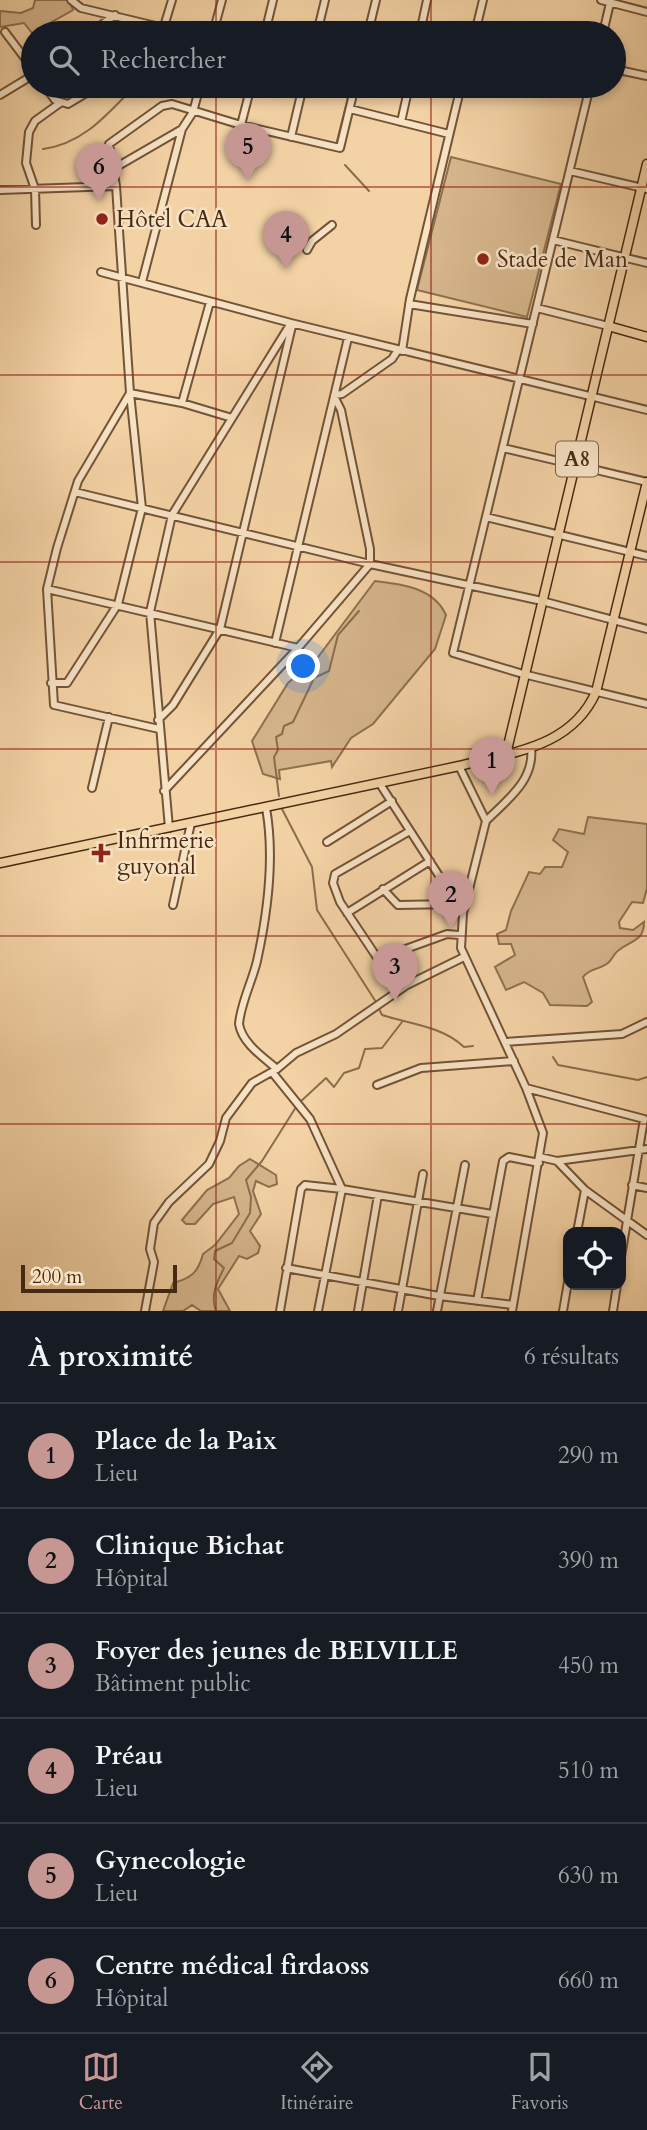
<!DOCTYPE html>
<html lang="fr">
<head>
<meta charset="utf-8">
<style>
	:root { --surface:#171b24; --page:#242831; --text:#f1f3f6; --muted:#9ea1a6; --line:#363941; --accent:#c59692 }
	body { margin:0; font-family:Cardo,serif; background:var(--page); color:var(--text) }
	.controls { position:absolute; right:21px; bottom:21px; display:grid; overflow:hidden; border-radius:14px; box-shadow:0 4px 10px #0003 }
	.controls button { width:63px; height:63px; display:grid; place-items:center; padding:0; border:0; border-bottom:2px solid var(--line); background:var(--surface); color:var(--text); font:35px sans-serif }
	.scale { position:absolute; left:21px; bottom:18px; width:156px; box-sizing:border-box; padding-left:7px; border:4px solid #472a12; border-top:0; font-size:19px; line-height:24px; white-space:nowrap; color:#472a12; -webkit-text-stroke:5px #f7e2c4; paint-order:stroke }
	.you { position:absolute; left:304px; top:667px; width:24px; height:24px; margin:-18px; border:5px solid #fff; border-radius:50%; background:#1a73e8; box-shadow:0 0 0 10px #1a73e833 }
	.badge { display:grid; place-items:center; width:46px; height:46px; border-radius:50%; background:var(--accent); color:#111; font-size:23px; font-weight:700 }
	.pin { position:absolute; translate:-50% -58px; filter:drop-shadow(0 2px 4px #0008) }
	.pin::after { content:''; position:absolute; top:37px; width:24px; height:21px; background:inherit; clip-path:polygon(0 0,100% 0,50% 100%) }
	.list { margin:0; padding:0; list-style:none }
	h2 { display:flex; justify-content:space-between; align-items:center; height:91px; margin:0; padding:0 28px; font-size:30px }
	h2 small { font-size:23px; font-weight:400; color:var(--muted) }
	.list li { display:grid; grid-template-columns:46px 1fr auto; gap:21px; align-items:center; box-sizing:border-box; height:105px; padding:0 28px; border-top:2px solid var(--line) }
	.list b { display:block; font-size:26px; white-space:nowrap }
	.list p { margin:0; font-size:23px; white-space:nowrap; color:var(--muted) }
	.list em { font-size:23px; font-style:normal; color:var(--muted) }
	.icon { flex:none; width:38px; height:38px; fill:none; stroke:currentColor; stroke-width:2; stroke-linecap:round; stroke-linejoin:round }
	.map { position:relative; flex:none; width:647px; height:1311px; overflow:hidden }
	.search { position:absolute; background:var(--surface); box-shadow:0 4px 10px #0003; left:21px; right:21px; top:21px; height:77px; display:flex; align-items:center; gap:18px; box-sizing:border-box; padding:0 24px; border-radius:38px; color:var(--muted); font-size:26px }
	.sheet { height:721px; background:var(--surface) }
	nav { display:flex; justify-content:space-around; align-items:center; box-sizing:border-box; height:98px; border-top:2px solid var(--line); background:var(--surface); font-size:19px; color:var(--muted) }
	nav a { display:grid; justify-items:center; gap:4px }
	nav .on { color:var(--accent) }
	.map>svg:first-child { display:block }
	.green { fill:#d6b58c; stroke:#8e704f; stroke-width:2 }
	.lines { fill:none; stroke-linecap:round; stroke-linejoin:round }
	.stream { stroke:#8b6d4c; stroke-width:2 }
	.minor-casing { stroke:#725437; stroke-width:10 }
	.major-casing { stroke:#472a12; stroke-width:11 }
	.minor { stroke:#f7e2c4; stroke-width:6 }
	.major { stroke:#f3d2a5; stroke-width:8 }
	.grid { fill:none; stroke:#8f2418; stroke-width:2; stroke-opacity:0.55 }
	.poi-dot { fill:#8f2418; stroke:#f7e2c4; stroke-width:2.5 }
	.labels { text-anchor:middle; dominant-baseline:central; stroke-width:5; stroke-linejoin:round; paint-order:stroke }
	.shield { fill:#f7e2c4; stroke:#7c6147; stroke-width:2 }
	.shield-label { font-size:21px; font-weight:bold; fill:#472a12 }
	.poi-label { font-size:23px; fill:#472a12; stroke:#f7e2c4; text-anchor:start }
</style>
</head>
<body>
<div class="map">
<svg width="647" height="1311" viewBox="0 0 647 1311">
	<rect width="100%" height="100%" fill="#f3d2a5"/>
	<filter id="stains"><feTurbulence type="fractalNoise" baseFrequency=".00286" numOctaves="4"/><feColorMatrix values="0 0 0 0 .2 0 0 0 0 .09 0 0 0 0 .02 0 0 0 .5 -.17"/></filter>
	<radialGradient id="worn" r=".72"><stop offset=".6" stop-color="#630" stop-opacity="0"/><stop offset="1" stop-color="#630" stop-opacity=".3"/></radialGradient>
	<path class="green" d="M35 0H69L73 10 32 33 24 23 0 27V11L21 13 33 8Z
		M451 157 561 184 527 317 417 290Z
		M375 581C402 584 434 588 446 615L435 649 373 724 351 738 332 767 331 761 279 770 280 779 263 774 252 741 288 683 318 657Z
		M588 817 647 824V888L643 903 632 902 619 922 620 928 633 930 644 922C644 941 632 940 619 950 614 953 612 960 608 963 599 970 590 968 583 977L592 1002 587 1006 550 1005 543 993 524 982 506 990 495 967 515 955 511 944H499L497 934 506 930 511 911 529 872 540 874 545 867H562L568 852 553 840 559 829 584 834Z
		M250 1159 276 1175 277 1184 269 1187 256 1181 253 1191 261 1214 250 1231 260 1246 258 1253 247 1259 239 1256 218 1289 230 1311H201L192 1305 183 1311H163L173 1283C192 1278 198 1272 203 1254L215 1245 239 1214 234 1197 213 1204 195 1224H186L182 1220 207 1190 229 1178 239 1166Z"/>
	<g class="lines">
		<path class="stream" d="M364 33 373 0
			M337 141 351 86
			M43 149C81 144 104 118 129 92
			M345 165 369 191
			M279 796 274 757 278 750 276 737 282 734 284 726 293 722 314 678 329 671 338 635 359 611
			M282 809 312 867 317 910 376 1002
			M379 1009 382 1015C409 1024 442 1026 464 1047L473 1046
			M553 1057 558 1065 638 1080 647 1077
			M299 1103 326 1078 334 1087 344 1073 359 1068 365 1049 382 1048 402 1022
			M216 1311C210 1295 217 1282 224 1268L214 1259 215 1251 232 1243 250 1213 251 1197 246 1180 262 1161 296 1107"/>
		<defs>
			<path id="minor" d="M71 0 81 8 164 28
				M601 0 647 12
				M5 32 33 69
				M90 33 115 15
				M162 33 172 0
				M213 33 222 0
				M265 33 273 0
				M317 33 325 0
				M368 33 376 0
				M420 33 427 0
				M475 33 483 0
				M603 33 610 3
				M614 69 647 76
				M45 86 55 100 68 104 98 86
				M590 86 453 653 523 674 647 704
				M0 95 33 75
				M350 109 449 134
				M401 122 409 86
				M241 125 251 86
				M291 137 303 86
				M113 169 182 129 193 112 200 86
				M570 171 647 189
				M0 190 116 186
				M36 225 35 189 26 163 29 132 35 121 60 103
				M553 240 647 263
				M307 250 312 241 332 225
				M101 272 291 323 647 410
				M142 282 182 129
				M409 304 533 324
				M537 308 608 326
				M402 351 410 299 461 86
				M335 395 342 394 392 359 398 350
				M182 403 210 302
				M503 448 647 482
				M75 492 370 564 542 601 647 629
				M486 517 647 556
				M47 589 298 648
				M275 643 348 338
				M51 683H67L118 604 142 508 130 393 116 186 109 144 162 106 172 104 241 125 340 148 355 86
				M158 720 173 705 220 629 292 326
				M159 729 54 705 47 589 57 548 78 481 130 393 182 403 232 418
				M459 766 486 821 463 913 461 948 526 1088 543 1133 512 1311
				M380 784 463 913
				M92 788 109 717
				M164 791 298 648 370 564V549L341 410 334 396
				M266 808C275 858 268 911 257 961 252 982 241 1002 239 1024 242 1043 263 1057 277 1069
				M486 821C508 799 535 780 531 747
				M169 828 150 612 172 515 291 323
				M410 831 335 874 333 883 340 902 378 959 447 934 459 935
				M327 842 392 801
				M383 889 398 905 455 904
				M173 905 191 823
				M347 913 430 861
				M505 1042 622 1034 647 1022
				M272 1072 310 1119 342 1189 318 1311
				M377 1085 421 1068 514 1061
				M526 1088 644 1119 621 1257
				M540 1157 557 1161 585 1190 647 1235
				M557 1161 647 1149
				M632 1185 647 1188
				M577 1232 585 1190
				M286 1268 439 1296 513 1305
				M477 1301 503 1161 509 1157 539 1163
				M145 1311 154 1262 150 1249 154 1223 169 1202 209 1164 220 1141 226 1118 252 1083 277 1069 296 1053 336 1034 407 985 464 957
				M280 1311 301 1189 305 1185 342 1189 492 1214
				M358 1311 378 1195
				M398 1311 423 1174
				M437 1311 465 1165
				M563 1311 568 1282
				M613 1311 617 1285"/>
			<path id="major" d="M608 326 647 337
				M506 754 647 164
				M0 863 459 766C512 752 571 748 596 692L647 482"/>
		</defs>
		<use href="#minor" class="minor-casing"/>
		<use href="#major" class="major-casing"/>
		<use href="#minor" class="minor"/>
		<use href="#major" class="major"/>
	</g>
	<path class="grid" d="M216 0V33M431 0V33M216 86V1311M431 86V1311M0 187H647M0 375H647M0 562H647M0 749H647M0 936H647M0 1124H647"/>
	<g class="poi-dot">
		<circle cx="102" cy="219" r="7"/>
		<circle cx="483" cy="259" r="7"/>
		<path d="M97.5 842.5h7v7h7v7h-7v7h-7v-7h-7v-7h7z"/>
	</g>
	<g class="labels">
		<rect class="shield" x="556" y="441.5" width="42" height="35" rx="5"/>
		<g class="shield-label">
			<text x="577" y="459">A8</text>
		</g>
		<g class="poi-label">
			<text x="116" y="219">Hôtel CAA</text>
			<text x="497" y="259">Stade de Man</text>
			<text x="117" y="840">Infirmerie<tspan x="117" dy="26">guyonal</tspan></text>
		</g>
	</g>
	<rect width="100%" height="100%" filter="url(#stains)"/>
	<rect width="100%" height="100%" fill="url(#worn)"/>
</svg>
<div class="controls">
<button><svg class="icon" aria-label="locate" viewBox="0 0 24 24"><circle cx="12" cy="12" r="6"/><path d="M12 2v4M12 18v4M2 12h4M18 12h4"/></svg></button>
</div>
<div class="scale">200 m</div>
<div class="you"></div>
<div class="pin badge" style="left:492px;top:795px">1</div>
<div class="pin badge" style="left:451px;top:929px">2</div>
<div class="pin badge" style="left:395px;top:1001px">3</div>
<div class="pin badge" style="left:286px;top:269px">4</div>
<div class="pin badge" style="left:248px;top:181px">5</div>
<div class="pin badge" style="left:99px;top:201px">6</div>
<div class="search"><svg class="icon" aria-label="search" viewBox="0 0 24 24"><circle cx="10" cy="10" r="6"/><path d="M15 15l6 6"/></svg>Rechercher</div>
</div>
<section class="sheet">
<h2>À proximité<small>6 résultats</small></h2>
<ul class="list">
<li><span class="badge">1</span><div><b>Place de la Paix</b><p>Lieu</p></div><em>290 m</em></li>
<li><span class="badge">2</span><div><b>Clinique Bichat</b><p>Hôpital</p></div><em>390 m</em></li>
<li><span class="badge">3</span><div><b>Foyer des jeunes de BELVILLE</b><p>Bâtiment public</p></div><em>450 m</em></li>
<li><span class="badge">4</span><div><b>Préau</b><p>Lieu</p></div><em>510 m</em></li>
<li><span class="badge">5</span><div><b>Gynecologie</b><p>Lieu</p></div><em>630 m</em></li>
<li><span class="badge">6</span><div><b>Centre médical firdaoss</b><p>Hôpital</p></div><em>660 m</em></li>
</ul>
</section>
<nav>
<a class="on"><svg class="icon" aria-label="map" viewBox="0 0 24 24"><path d="M3 6l6-2 6 2 6-2v14l-6 2-6-2-6 2zM9 4v14M15 6v14"/></svg>Carte</a>
<a><svg class="icon" aria-label="directions" viewBox="0 0 24 24"><path d="M12 3l9 9-9 9-9-9zM9 14v-3h6M13 9l2 2-2 2"/></svg>Itinéraire</a>
<a><svg class="icon" aria-label="saved" viewBox="0 0 24 24"><path d="M7 4h10v16l-5-4-5 4z"/></svg>Favoris</a>
</nav>
</body>
</html>
